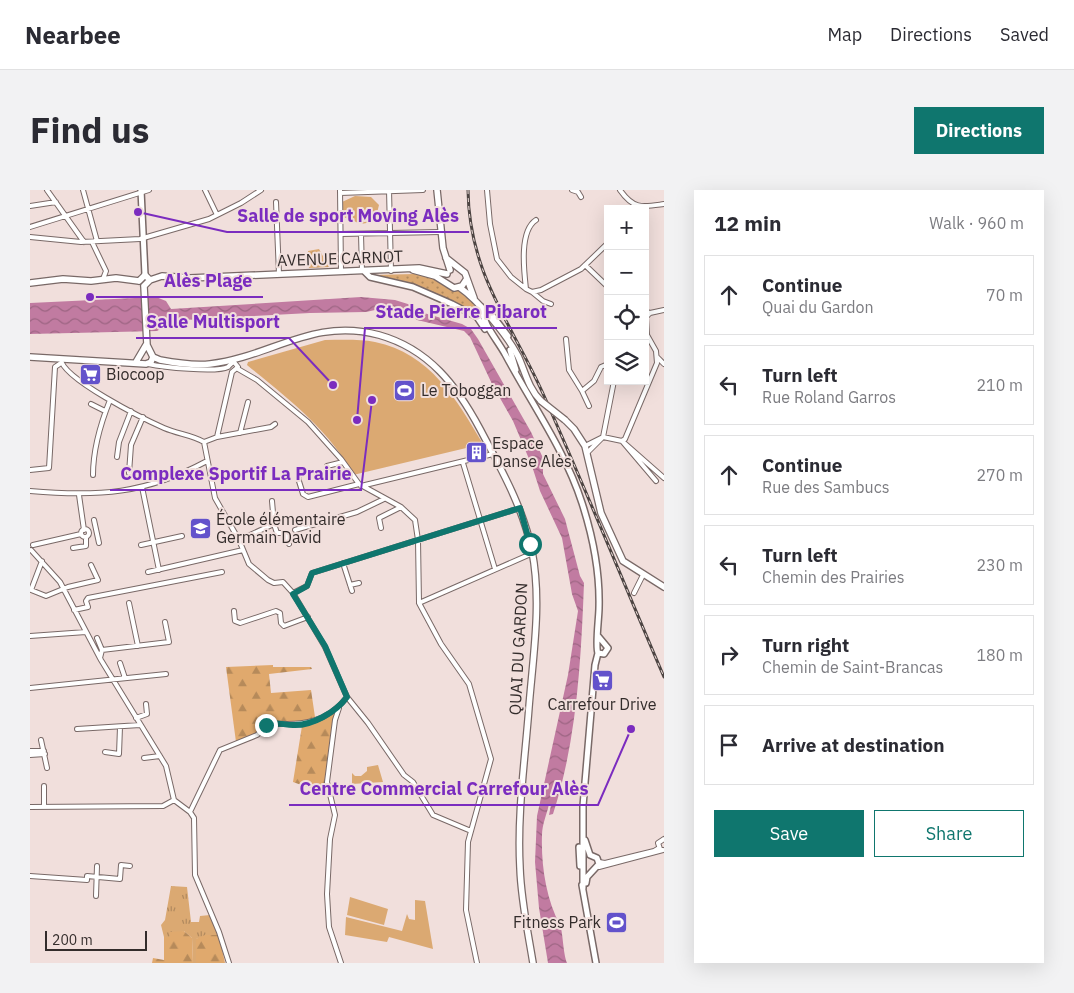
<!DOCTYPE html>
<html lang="en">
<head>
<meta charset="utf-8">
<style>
	:root { --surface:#fff; --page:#f2f2f3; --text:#2b2b33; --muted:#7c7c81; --line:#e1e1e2; --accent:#0f766e }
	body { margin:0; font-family:"IBM Plex Sans",sans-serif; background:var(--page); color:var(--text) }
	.controls { position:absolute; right:15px; top:15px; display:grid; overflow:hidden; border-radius:0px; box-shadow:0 5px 20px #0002 }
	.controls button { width:45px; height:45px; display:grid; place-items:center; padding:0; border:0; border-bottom:1px solid var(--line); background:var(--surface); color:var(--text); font:25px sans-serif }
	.scale { position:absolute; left:15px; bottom:12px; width:102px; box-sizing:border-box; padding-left:5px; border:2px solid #332c2b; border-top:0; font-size:14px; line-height:18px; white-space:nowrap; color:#332c2b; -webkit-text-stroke:4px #f1dfdc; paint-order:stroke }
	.stop { position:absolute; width:15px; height:15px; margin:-11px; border:4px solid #0f766e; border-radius:50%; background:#fff }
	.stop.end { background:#0f766e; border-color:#fff; box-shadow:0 1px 5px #0008 }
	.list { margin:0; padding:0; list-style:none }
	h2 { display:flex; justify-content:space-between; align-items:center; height:65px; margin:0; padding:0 20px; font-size:21px }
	h2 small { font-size:16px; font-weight:400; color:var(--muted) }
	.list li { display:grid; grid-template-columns:32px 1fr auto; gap:15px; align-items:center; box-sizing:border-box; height:80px; margin:0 10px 10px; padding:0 10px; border:1px solid var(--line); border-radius:0px }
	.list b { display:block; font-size:19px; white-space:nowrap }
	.list p { margin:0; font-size:16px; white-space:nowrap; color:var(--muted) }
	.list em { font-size:16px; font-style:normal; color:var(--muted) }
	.actions { display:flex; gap:10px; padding:15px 20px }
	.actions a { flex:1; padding:11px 0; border:1px solid var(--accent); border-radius:0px; text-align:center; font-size:18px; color:var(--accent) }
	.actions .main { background:var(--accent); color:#fff }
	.icon { flex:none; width:28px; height:28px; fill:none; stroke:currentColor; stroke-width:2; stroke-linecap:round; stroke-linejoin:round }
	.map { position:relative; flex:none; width:634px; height:773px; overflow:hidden; border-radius:0px }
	header { display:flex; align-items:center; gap:30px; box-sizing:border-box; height:70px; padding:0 25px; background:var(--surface); border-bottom:1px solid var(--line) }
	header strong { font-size:24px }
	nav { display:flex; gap:28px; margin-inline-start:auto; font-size:18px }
	.intro { display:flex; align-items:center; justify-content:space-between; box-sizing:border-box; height:120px; padding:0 30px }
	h1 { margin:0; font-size:35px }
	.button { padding:12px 22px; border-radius:0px; background:var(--accent); color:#fff; font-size:18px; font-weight:700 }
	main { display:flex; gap:30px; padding:0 30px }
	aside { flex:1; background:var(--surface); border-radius:0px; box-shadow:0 5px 20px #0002 }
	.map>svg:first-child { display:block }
	.grass { fill:url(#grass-tufts) }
	.forest { fill:url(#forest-firs) }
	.park { fill:url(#park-dots) }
	.garden { fill:#dba972 }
	.water { fill:url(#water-waves) }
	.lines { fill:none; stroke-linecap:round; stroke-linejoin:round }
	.minor-casing { stroke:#796967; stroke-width:6 }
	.tertiary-casing { stroke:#796967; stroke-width:8 }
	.secondary-casing { stroke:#796967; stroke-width:8 }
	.minor { stroke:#fff; stroke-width:4 }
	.tertiary { stroke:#fff; stroke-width:5 }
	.secondary { stroke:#fff; stroke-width:5.5 }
	.rail-casing { stroke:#4c4442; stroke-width:3 }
	.rail { stroke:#f1dfdc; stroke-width:1; stroke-dasharray:4; stroke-linecap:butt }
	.secondary-bridge-casing { stroke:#796967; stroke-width:8; stroke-linecap:butt }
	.secondary-bridge { stroke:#fff; stroke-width:5.5 }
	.route { stroke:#0f766e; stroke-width:6 }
	.labels { text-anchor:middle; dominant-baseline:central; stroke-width:4; stroke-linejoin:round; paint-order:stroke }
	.street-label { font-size:16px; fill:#332c2b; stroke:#f1dfdc }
	.poi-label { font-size:16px; fill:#332c2b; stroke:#f1dfdc; text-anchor:start }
	.leader { fill:none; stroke:#7b2cbf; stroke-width:2 }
	.callout-dot { fill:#7b2cbf; stroke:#f1dfdc; stroke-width:2 }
	.callout-label { font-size:18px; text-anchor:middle; font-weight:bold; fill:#7b2cbf; stroke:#f1dfdc; stroke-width:4; stroke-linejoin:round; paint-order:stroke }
</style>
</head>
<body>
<header>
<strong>Nearbee</strong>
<nav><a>Map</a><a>Directions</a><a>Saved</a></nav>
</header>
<div class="intro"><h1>Find us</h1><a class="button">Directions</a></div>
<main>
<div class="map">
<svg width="634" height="773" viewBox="0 0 634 773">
	<defs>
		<pattern id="grass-tufts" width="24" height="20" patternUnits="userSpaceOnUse" patternTransform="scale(1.25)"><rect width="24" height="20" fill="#dba972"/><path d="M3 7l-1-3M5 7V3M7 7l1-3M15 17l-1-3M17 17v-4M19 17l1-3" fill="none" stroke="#b28a5e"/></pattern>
		<pattern id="forest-firs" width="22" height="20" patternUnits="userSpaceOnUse" patternTransform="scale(1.25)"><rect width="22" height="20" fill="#e0a96d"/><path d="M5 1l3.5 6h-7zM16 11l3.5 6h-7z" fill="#b68a5a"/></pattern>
		<pattern id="park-dots" width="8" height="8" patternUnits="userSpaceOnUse" patternTransform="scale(1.25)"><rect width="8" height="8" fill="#dba972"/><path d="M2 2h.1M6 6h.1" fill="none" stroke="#b28a5e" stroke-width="1.8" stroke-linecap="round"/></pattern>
		<pattern id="water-waves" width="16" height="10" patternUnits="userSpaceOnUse" patternTransform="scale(1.25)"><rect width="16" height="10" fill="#c17ba1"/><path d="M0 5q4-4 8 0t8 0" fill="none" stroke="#9d6583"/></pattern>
	</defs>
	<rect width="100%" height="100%" fill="#f1dfdc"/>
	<path class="grass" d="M141 696 157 697 161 732H169L170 726 180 725 189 745 166 749V773H163L162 748 154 741 140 747H134L131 735 135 730Z"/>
	<path class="forest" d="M243 475V477H281L282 479 239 484 241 503 281 500 285 527 271 534 242 532 223 545 206 552 196 477Z
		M306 520 297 574V603L299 605 263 592 272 536Z
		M154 741 162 748 163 773H122L123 768 134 770V747H140V742Z
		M175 745H189L195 773H166V749Z"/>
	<path class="park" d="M289 59 299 77 279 78 278 61Z
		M385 84C412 87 446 104 452 132L381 94 343 85Z"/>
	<path class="garden" d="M325 6 341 7 349 15 346 27C329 41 328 29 312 27V12Z
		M295 150C311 150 330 149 345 152 400 163 427 210 453 254L323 285C301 241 255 206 217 175L218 172Z
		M348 575 353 592 322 594V583L325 586H331L337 581V577Z
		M320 707 358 719 354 735 317 725Z
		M385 710 395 711 403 759 359 747 357 752 315 745 316 727 372 741 377 724 379 729 385 730Z"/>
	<path class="water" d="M126 107 136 111 141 119 331 107 365 110 381 115 387 121 432 134 441 139 448 149 501 242 513 268V284L535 329 550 386 554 393C551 471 547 550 523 624L519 625 521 615 519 614C517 624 512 634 512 645 511 675 516 709 530 735 533 742 533 763 537 773H518L509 718 505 672 507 626 538 485 548 421 542 404 532 348 510 301 502 276 483 231 462 194 440 147 434 141 387 130 373 119 354 118 336 122 280 123 154 130 143 132 127 141 0 144V113Z"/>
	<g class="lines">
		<defs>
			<path id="minor" d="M17 0 54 52
				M53 0 67 51
				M175 0 187 25
				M310 0 311 81
				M359 0 361 81
				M457 0 460 34 467 69 481 87 496 99 502 102 511 100 551 79 578 53
				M542 0 548 2 551 7
				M590 0C604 20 613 17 634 14
				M310 3 393 0
				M246 12 249 84
				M0 16 26 12
				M0 37 119 0
				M311 44 410 42
				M331 44 332 81
				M0 47 51 52 110 49 179 29 211 13 231 0
				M62 52 76 81 73 89
				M555 75 578 97
				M496 99C494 81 489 41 506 30
				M502 102 513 111 521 114
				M615 121 620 123 615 128
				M620 123 634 120
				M616 128 617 145 626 161 627 173 595 249 592 251 634 288
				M536 149 539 180 552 201
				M627 167 634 174
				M31 169C31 188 116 230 134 238 148 244 162 245 174 252L185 308 209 350 219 374 238 390 244 393 253 392 263 403 295 457 317 507 338 533 374 585 383 592 403 625 441 641
				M118 174C132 177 186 183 198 177 200 175 201 173 204 172L208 177 202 182
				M208 179 227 190 278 232 311 269 329 294 371 317 385 330 388 350 389 413 411 454 439 494 461 569 438 652 436 720 447 773
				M584 191 573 247 592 251 626 291
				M61 214 75 221
				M559 216 552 201 564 191 571 177 578 174
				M210 243 218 212
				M187 247 202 182
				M174 252 187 247 241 237 245 234
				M555 256 573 247 557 263
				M87 267 89 252 101 221
				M433 273 465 379
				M297 276 313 272
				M0 280 19 278 25 177 31 173
				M273 280 268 288 273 304 278 307 329 294
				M99 283 101 255 113 227
				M63 285C63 259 70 235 80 210
				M331 296 463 264
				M112 297 129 380
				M0 301C68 307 116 304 177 271
				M49 305 54 340
				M64 330 69 353
				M244 334 247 343H255L259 354
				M351 338 349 328 371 317
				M51 343a4 4 0 1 1 8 0a4 4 0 1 1-8 0Z
				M265 340 327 322 354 309
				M209 350 244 334 242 311
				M3 355 51 344
				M111 355 152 346
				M43 358 56 356V347
				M1 360 30 392 71 470 136 576 144 610 160 622 164 628 165 685 189 742 199 773
				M12 371 1 400 16 406 38 397 68 390 61 375
				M313 373 322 401
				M118 382 213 360
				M320 395 329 393
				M263 403 277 396 282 383 490 318
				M604 403 613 385
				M99 413 108 456
				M389 413 503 363
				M44 420 58 417 56 411 58 408 192 382
				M204 421 205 431 210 433 246 421 250 423 251 433 254 436 278 427
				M0 446 56 442
				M67 448 72 460
				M70 468 72 460 139 452 135 432
				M90 473 95 488
				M0 498 136 484
				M309 518 305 530 297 592 305 625 300 649 297 704 299 737 311 773
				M106 528 117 524 116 514
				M47 539 110 535
				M11 550 17 578
				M0 561H14
				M75 562 89 564 90 537
				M0 565 15 564
				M114 568 130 566
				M14 616V596
				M0 617 133 616 144 610
				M160 622 190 560 227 545 240 533C271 536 297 533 317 507
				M630 659 628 653 634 649
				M569 672 575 673 624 661 629 658
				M569 677 633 660
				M0 686 57 690V686L90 689 91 675 100 676
				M66 706 67 676"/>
			<path id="tertiary" d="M111 0 115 85
				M335 82 340 87 383 97 422 114 447 127 455 139
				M451 117C454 136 466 148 475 164 501 213 535 260 552 313 563 347 570 383 569 418 569 427 565 458 568 463L565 475 553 616V698
				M462 125 478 146
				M480 160 486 180
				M568 463 574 464 578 458 568 446
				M555 650 560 665
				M549 657 550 676
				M556 693 557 687 569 674 567 668 560 665
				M552 695 566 773"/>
			<path id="secondary" d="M407 0 413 58 420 80
				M416 68 435 83 444 108
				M383 80 405 86 424 98 432 96 436 90
				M109 91 115 85 120 90
				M0 93 33 89 61 91 86 88 109 91
				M114 96 117 155 123 167 130 170C146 173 163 176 180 174 241 167 283 127 349 145 399 159 427 196 450 239 471 279 493 317 502 361 512 412 503 466 499 517 495 570 487 624 490 678 491 710 498 742 503 773
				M114 96 120 90 132 86 160 88 389 78 417 84
				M429 97C448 110 477 145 488 166 495 181 498 198 511 211
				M0 167 116 174 121 172 123 167
				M106 172 116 155
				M535 230 544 239 555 256 571 323 593 371 634 397"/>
		</defs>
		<use href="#minor" class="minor-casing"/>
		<use href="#tertiary" class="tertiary-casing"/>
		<use href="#secondary" class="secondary-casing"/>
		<use href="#minor" class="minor"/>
		<use href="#tertiary" class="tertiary"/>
		<use href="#secondary" class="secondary"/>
		<defs>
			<path id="rail" d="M438 0C439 85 483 135 515 208 556 300 594 394 634 487"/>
		</defs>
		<use href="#rail" class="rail-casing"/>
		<use href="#rail" class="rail"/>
		<defs>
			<path id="secondary-bridge" d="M511 211 535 230"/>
		</defs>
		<use href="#secondary-bridge" class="secondary-bridge-casing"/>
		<use href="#secondary-bridge" class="secondary-bridge"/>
	</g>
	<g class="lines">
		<path class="route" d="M236 535C244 531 254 535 263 535 282 536 306 522 317 507L295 456 263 404 277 396 282 383 490 318 500 354"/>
	</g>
	<defs>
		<symbol id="supermarket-square" viewBox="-11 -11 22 22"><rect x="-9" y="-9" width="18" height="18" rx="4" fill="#6352cb" stroke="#f1dfdc"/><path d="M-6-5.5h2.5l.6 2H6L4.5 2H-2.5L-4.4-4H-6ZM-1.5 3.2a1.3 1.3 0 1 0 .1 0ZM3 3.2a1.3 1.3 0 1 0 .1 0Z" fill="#fff"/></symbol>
		<symbol id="stadium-square" viewBox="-11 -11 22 22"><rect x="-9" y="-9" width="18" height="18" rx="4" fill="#6352cb" stroke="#f1dfdc"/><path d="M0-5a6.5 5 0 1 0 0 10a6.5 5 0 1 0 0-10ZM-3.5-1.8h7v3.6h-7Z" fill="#fff"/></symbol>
		<symbol id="building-square" viewBox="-11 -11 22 22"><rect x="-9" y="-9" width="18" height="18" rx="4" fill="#6352cb" stroke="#f1dfdc"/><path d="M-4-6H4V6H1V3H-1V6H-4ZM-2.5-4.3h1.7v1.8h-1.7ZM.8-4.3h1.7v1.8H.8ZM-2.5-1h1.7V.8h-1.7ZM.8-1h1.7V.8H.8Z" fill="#fff"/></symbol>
		<symbol id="school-square" viewBox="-11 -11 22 22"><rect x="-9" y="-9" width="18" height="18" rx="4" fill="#6352cb" stroke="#f1dfdc"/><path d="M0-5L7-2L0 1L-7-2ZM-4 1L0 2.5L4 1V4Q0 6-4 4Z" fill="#fff"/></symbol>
	</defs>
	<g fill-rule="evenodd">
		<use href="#supermarket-square" x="48" y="172" width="25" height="25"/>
		<use href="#stadium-square" x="362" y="188" width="25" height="25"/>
		<use href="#building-square" x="434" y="250" width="25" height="25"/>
		<use href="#school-square" x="158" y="326" width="25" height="25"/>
		<use href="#supermarket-square" x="560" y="478" width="25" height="25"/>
		<use href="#stadium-square" x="574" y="720" width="25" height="25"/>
	</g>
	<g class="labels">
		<g class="street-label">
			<text transform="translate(310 68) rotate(-2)">AVENUE CARNOT</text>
			<text transform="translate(488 459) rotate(-87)">QUAI DU GARDON</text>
		</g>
		<g class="poi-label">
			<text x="76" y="184">Biocoop</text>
			<text x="391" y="200">Le Toboggan</text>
			<text x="462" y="253">Espace<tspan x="462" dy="18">Danse Alès</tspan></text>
			<text x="186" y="329">École élémentaire<tspan x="186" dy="18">Germain David</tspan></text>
			<text x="572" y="514" text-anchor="middle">Carrefour Drive</text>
			<text x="571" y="732" text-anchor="end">Fitness Park</text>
		</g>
	</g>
	<path class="leader" d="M108 22L197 42H439M60 107L124 107H233M327 230L335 138H527M303 195L259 148H106M342 210L331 300H80M601 539L568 615H259"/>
	<g class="callout-dot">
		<circle cx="108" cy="22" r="5"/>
		<circle cx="60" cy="107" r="5"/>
		<circle cx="327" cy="230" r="5"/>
		<circle cx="303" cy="195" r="5"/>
		<circle cx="342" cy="210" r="5"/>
		<circle cx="601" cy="539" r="5"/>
	</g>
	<g class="callout-label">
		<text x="318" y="32">Salle de sport Moving Alès</text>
		<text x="178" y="97">Alès Plage</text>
		<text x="431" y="128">Stade Pierre Pibarot</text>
		<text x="183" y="138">Salle Multisport</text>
		<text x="206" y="290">Complexe Sportif La Prairie</text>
		<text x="414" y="605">Centre Commercial Carrefour Alès</text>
	</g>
</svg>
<div class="controls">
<button>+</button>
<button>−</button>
<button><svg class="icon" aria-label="locate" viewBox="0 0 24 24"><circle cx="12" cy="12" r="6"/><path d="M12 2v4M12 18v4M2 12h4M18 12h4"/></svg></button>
<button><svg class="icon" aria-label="layers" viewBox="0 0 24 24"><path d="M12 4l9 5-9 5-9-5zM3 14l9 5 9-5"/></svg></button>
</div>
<div class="scale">200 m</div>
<div class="stop" style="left:500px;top:354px"></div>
<div class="stop end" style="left:236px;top:535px"></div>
</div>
<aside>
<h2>12 min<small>Walk · 960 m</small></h2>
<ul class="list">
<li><svg class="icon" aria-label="ahead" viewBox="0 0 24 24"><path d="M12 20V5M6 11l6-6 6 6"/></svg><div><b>Continue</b><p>Quai du Gardon</p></div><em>70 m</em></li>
<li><svg class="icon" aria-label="left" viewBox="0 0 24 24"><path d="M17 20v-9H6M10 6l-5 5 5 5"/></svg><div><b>Turn left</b><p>Rue Roland Garros</p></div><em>210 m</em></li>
<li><svg class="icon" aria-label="ahead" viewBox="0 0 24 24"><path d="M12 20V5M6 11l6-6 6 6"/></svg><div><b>Continue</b><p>Rue des Sambucs</p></div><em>270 m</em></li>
<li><svg class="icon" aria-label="left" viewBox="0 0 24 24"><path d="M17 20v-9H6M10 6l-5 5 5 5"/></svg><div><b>Turn left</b><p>Chemin des Prairies</p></div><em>230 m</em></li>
<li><svg class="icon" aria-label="right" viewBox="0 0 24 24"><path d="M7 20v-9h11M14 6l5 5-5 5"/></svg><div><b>Turn right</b><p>Chemin de Saint-Brancas</p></div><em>180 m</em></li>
<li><svg class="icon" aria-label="arrive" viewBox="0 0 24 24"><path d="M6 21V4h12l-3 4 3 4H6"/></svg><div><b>Arrive at destination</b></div></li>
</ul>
<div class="actions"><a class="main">Save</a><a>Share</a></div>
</aside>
</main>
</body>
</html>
